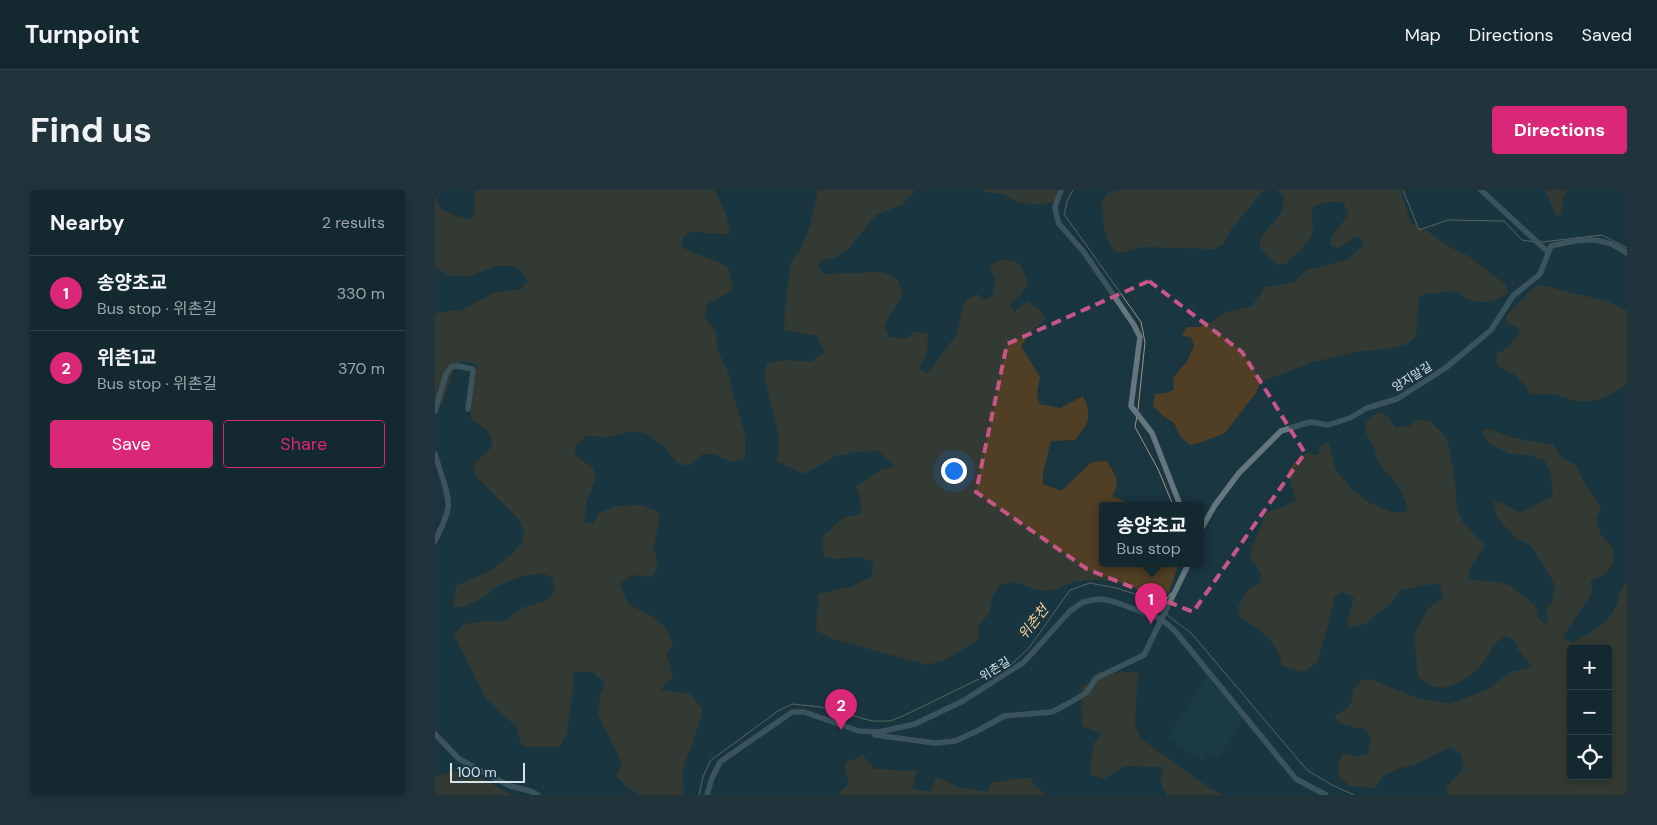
<!DOCTYPE html>
<html lang="en">
<head>
<meta charset="utf-8">
<style>
	:root { --surface:#142830; --page:#21343c; --text:#f1f3f6; --muted:#9da6ab; --line:#33444c; --accent:#db2777 }
	body { margin:0; font-family:"DM Sans","Noto Sans KR",sans-serif; background:var(--page); color:var(--text) }
	.controls { position:absolute; right:15px; bottom:15px; display:grid; overflow:hidden; border-radius:5px; box-shadow:0 2px 8px #0003 }
	.controls button { width:45px; height:45px; display:grid; place-items:center; padding:0; border:0; border-bottom:1px solid var(--line); background:var(--surface); color:var(--text); font:25px sans-serif }
	.scale { position:absolute; left:15px; bottom:12px; width:75px; box-sizing:border-box; padding-left:5px; border:2px solid #d3e3e9; border-top:0; font-size:14px; line-height:18px; white-space:nowrap; color:#d3e3e9; -webkit-text-stroke:4px #1a3640; paint-order:stroke }
	.you { position:absolute; left:518px; top:280px; width:18px; height:18px; margin:-12px; border:4px solid #fff; border-radius:50%; background:#1a73e8; box-shadow:0 0 0 8px #1a73e833 }
	.badge { display:grid; place-items:center; width:32px; height:32px; border-radius:50%; background:var(--accent); color:#fff; font-size:16px; font-weight:700 }
	.pin { position:absolute; translate:-50% -41px; filter:drop-shadow(0 1px 2px #0008) }
	.pin::after { content:''; position:absolute; top:26px; width:18px; height:15px; background:inherit; clip-path:polygon(0 0,100% 0,50% 100%) }
	.popup { position:absolute; left:664px; top:312px; width:105px; height:65px; box-sizing:border-box; display:grid; place-content:center; border-radius:5px; background:var(--surface); filter:drop-shadow(0 1px 4px #0005); font-size:16px; white-space:nowrap; color:var(--muted) }
	.popup b { font-size:19px; color:var(--text) }
	.popup::after { content:''; position:absolute; left:50%; top:100%; margin-left:-10px; border:10px solid transparent; border-top-color:var(--surface) }
	.list { margin:0; padding:0; list-style:none }
	h2 { display:flex; justify-content:space-between; align-items:center; height:65px; margin:0; padding:0 20px; font-size:21px }
	h2 small { font-size:16px; font-weight:400; color:var(--muted) }
	.list li { display:grid; grid-template-columns:32px 1fr auto; gap:15px; align-items:center; box-sizing:border-box; height:75px; padding:0 20px; border-top:1px solid var(--line) }
	.list b { display:block; font-size:19px; white-space:nowrap }
	.list p { margin:0; font-size:16px; white-space:nowrap; color:var(--muted) }
	.list em { font-size:16px; font-style:normal; color:var(--muted) }
	.actions { display:flex; gap:10px; padding:15px 20px }
	.actions a { flex:1; padding:11px 0; border:1px solid var(--accent); border-radius:5px; text-align:center; font-size:18px; color:var(--accent) }
	.actions .main { background:var(--accent); color:#fff }
	.icon { flex:none; width:28px; height:28px; fill:none; stroke:currentColor; stroke-width:2; stroke-linecap:round; stroke-linejoin:round }
	.map { position:relative; flex:none; width:1192px; height:605px; overflow:hidden; border-radius:5px }
	header { display:flex; align-items:center; gap:30px; box-sizing:border-box; height:70px; padding:0 25px; background:var(--surface); border-bottom:1px solid var(--line) }
	header strong { font-size:24px }
	nav { display:flex; gap:28px; margin-inline-start:auto; font-size:18px }
	.intro { display:flex; align-items:center; justify-content:space-between; box-sizing:border-box; height:120px; padding:0 30px }
	h1 { margin:0; font-size:35px }
	.button { padding:12px 22px; border-radius:5px; background:var(--accent); color:#fff; font-size:18px; font-weight:700 }
	main { display:flex; gap:30px; padding:0 30px }
	aside { flex:1; background:var(--surface); border-radius:5px; box-shadow:0 2px 8px #0003 }
	.map>svg:first-child { display:block }
	.built { fill:#1b414e }
	.green { fill:#503e25; fill-rule:evenodd }
	.lines { fill:none; stroke-linecap:round; stroke-linejoin:round }
	.stream { stroke:#a39782; stroke-width:1 }
	.minor { stroke:#64777e; stroke-width:5.5 }
	.marked { fill:none; stroke:#c75586; stroke-width:4; stroke-dasharray:10 6; stroke-linejoin:round }
	.labels { text-anchor:middle; dominant-baseline:central; stroke-width:5; stroke-linejoin:round; paint-order:stroke }
	.street-label { font-size:12px; fill:#d3e3e9; stroke:#1a3640 }
	.water-label { font-size:14px; font-style:italic; fill:#f9cf98; stroke:#1a3640 }
</style>
</head>
<body>
<header>
<strong>Turnpoint</strong>
<nav><a>Map</a><a>Directions</a><a>Saved</a></nav>
</header>
<div class="intro"><h1>Find us</h1><a class="button">Directions</a></div>
<main>
<aside>
<h2>Nearby<small>2 results</small></h2>
<ul class="list">
<li><span class="badge">1</span><div><b>송양초교</b><p>Bus stop · 위촌길</p></div><em>330 m</em></li>
<li><span class="badge">2</span><div><b>위촌1교</b><p>Bus stop · 위촌길</p></div><em>370 m</em></li>
</ul>
<div class="actions"><a class="main">Save</a><a>Share</a></div>
</aside>
<div class="map">
<svg width="1192" height="605" viewBox="0 0 1192 605">
	<rect width="100%" height="100%" fill="#1a3640"/>
	<path class="built" d="M773 485 808 530 783 569 773 563 767 571 732 548Z"/>
	<path class="green" d="M40 0H280L291 24 295 44H282L257 41 248 47 246 57C262 65 278 69 293 77L298 100 272 114 270 128 281 142 282 159 294 184 297 201 310 244V268L297 272 278 264H267L254 276 242 273 229 256 209 243 195 242 173 247 150 246 139 258 141 266 158 278 161 288 152 311 149 331 158 334 164 323 181 316 207 315 225 323 219 358 223 378 216 387 197 385 185 393 193 414 218 427 231 438 238 455 231 464 238 486 225 500 255 504 268 520 258 552 249 574 248 589 249 605H204L190 595 181 586 187 573 163 525 165 506 170 494 158 482H139L138 499 132 543 124 557H90L85 551 82 538 50 507 19 445 29 434 51 431H70L87 418 110 411 119 403 118 388 108 383 87 386 63 396 49 407 29 417 18 416 21 396 57 380 77 364 87 352 89 342 84 330 40 285 38 275 57 257C57 241 49 237 36 229 34 211 36 192 42 174L27 171 19 176 8 214H0V125L2 123 27 120 58 103 86 99 93 91 81 76H61L35 86H14L0 77V5L6 19 21 26 33 29 39 24Z
		M383 0H481L467 15 442 24 415 57 401 68 387 69 383 76 389 84 448 82 463 90 468 104 449 136 454 147 471 149 480 141 493 144 492 163 484 179 493 183 521 145 530 110 543 104 549 110 558 106 560 89 554 76 566 70 582 72 588 80 593 93 586 104 574 116 580 121 592 111 603 118 611 129 598 140 586 156 605 187 602 203 604 214 625 218 648 206C658 228 654 232 640 250L616 251 608 282V294L626 301 657 272 672 271C680 286 687 290 677 306L697 315H667V373H744L734 402 726 409C694 396 677 385 641 392 632 393 624 399 616 400 601 402 595 397 583 393 577 391 569 394 564 395L557 407 554 423 543 437V450L514 468 492 475 395 448 381 440 384 404 415 397 436 387 439 372 425 367 401 369 389 366 387 347 409 327 426 324 425 309 421 296 446 280 460 276 443 261 419 262 399 267 369 284 341 271 343 266V243L329 185 332 174 350 170 376 172 389 162 382 146 349 140 350 121 356 72 365 60 375 36Z
		M547 0H625L618 12 600 15 581 11 568 4 549 2Z
		M684 0H836L828 1 795 41 788 54 779 59 707 57 685 63C667 55 668 28 667 11L673 3Z
		M840 0H966L976 34 989 39 1016 58 1032 65 1071 95 1073 102C1064 111 1048 115 1035 110 1030 108 1025 104 1021 101L991 104 984 107 981 146 973 154 951 159 921 162 878 172 825 192 821 203 790 243 764 253 755 255 746 247 739 233 728 226 718 216 720 204 730 203 739 200 738 188 752 171 759 156 756 147 747 146 752 137H765L775 133 789 123 817 116 830 97 859 92 872 80 912 70 927 56V49L921 47 903 58 895 55 897 46 914 24 908 12H893L879 16C874 28 879 30 878 40 876 54 860 65 850 74L843 75 825 58V49L848 20 849 6Z
		M1110 0H1132L1127 11V24L1121 26Z
		M1101 95C1112 95 1121 99 1132 102 1153 107 1174 109 1192 121V194C1180 203 1165 211 1149 212 1141 212 1134 208 1126 206 1116 204 1105 204 1095 204L1088 193 1079 184 1064 177 1061 171 1062 164 1072 158 1084 144 1083 137 1073 134 1071 126Z
		M943 222 953 226 960 237 975 236 983 229 996 232 1012 248 1019 283 1022 317 1028 333 1050 355 1035 378 1033 389 1062 392 1076 396 1100 415 1103 428 1111 434 1113 430 1111 419 1118 410 1119 393 1096 356 1082 349 1061 326 1059 311 1067 313 1085 323 1118 306 1115 281 1109 270 1093 265 1075 264 1056 255 1049 246 1048 239 1057 240 1074 247 1118 255 1127 268 1141 275 1147 289 1166 318 1161 330 1166 345 1177 357 1179 372 1169 385 1156 390 1157 403 1127 448 1138 453C1150 445 1172 433 1179 421 1186 410 1181 403 1192 392V605H1013L1011 599 1016 592 1028 580 1027 565 1016 557 981 574 962 579 949 586 940 598 915 596 903 586V575L908 563 921 567 933 564 936 549 931 539C919 537 906 537 899 526L913 518 917 510 918 501 926 490 935 489 982 508 1015 514 1051 500 1076 482 1097 477 1083 460 1080 451 1070 446C1058 454 1060 456 1052 467 1044 480 1018 502 1000 497 995 496 989 490 983 487L979 445 992 420 1008 407 1005 394 989 395 966 401 953 416 930 434 914 438 912 432 919 408 908 402 899 407C897 430 887 449 883 472L869 482 847 476C843 451 825 439 805 428L803 417 811 402 826 391 825 382 815 369 817 358 831 323 861 311 853 281 863 269 872 263 884 265V256L894 252 900 279 918 300 934 313 957 322H972L971 313 965 298 943 272 939 258 931 243V232ZM1136 459H1173V586H1136Z
		M703 482 700 534 706 549 776 599 789 605H732L726 594 727 577 690 576 669 589 655 584 658 554 667 544 647 536 646 497 677 483Z
		M428 565 439 579 482 581 477 598 496 602 501 587 524 597 553 602 556 593 584 588H597L598 594 612 605H402L413 594 410 573Z
		M23 580 39 584 77 605H0V587Z"/>
	<g class="lines">
		<path class="stream" d="M638 0 633 9 629 24 706 132 710 152 703 220
			M968 0 984 40 1013 30 1069 31 1087 50 1100 52
			M1107 52 1167 45 1192 58
			M702 226 700 237 723 279 738 315
			M724 419 736 403
			M731 424 757 444 872 580 897 595 919 605
			M264 605 268 587 275 571 343 521 357 514 386 517 437 531H455L468 526 579 472 594 458 635 400 655 393 681 398 706 406 728 422"/>
		<path class="minor" d="M626 0 620 17 621 23 624 34 648 61 675 100 699 135 705 147 696 216 717 243 745 315
			M1046 0 1113 62
			M0 221 11 184 16 177 23 176 37 179 38 182 33 219
			M0 264C4 279 15 304 13 318 11 330 5 340 0 351
			M765 341 780 315 804 283 846 241 875 232 893 235 915 228 932 218 962 209 1009 179 1031 161 1056 140 1078 106 1105 84 1116 56C1145 49 1166 44 1192 63
			M0 544 24 569 75 596 95 601 103 605
			M440 545 500 553 520 551 544 540 569 526 617 522 636 512 651 503 661 488 709 465 754 373
			M272 605 277 588 285 572 357 522H369L424 541 444 542 480 534 528 511 589 472 635 421 648 412 658 410 667 409 680 412 726 429 740 441 861 589 891 605"/>
	</g>
	<path d="M0 0H1192V605H0ZM714 91 807 162 870 263 758 422 652 379 541 302 572 154Z" fill="#1a3640" fill-opacity=".55" fill-rule="evenodd"/>
	<path class="marked" d="M714 91 807 162 870 263 758 422 652 379 541 302 572 154Z"/>
	<g class="labels">
		<g class="street-label">
			<text transform="translate(977 187) rotate(-32)">양지말길</text>
			<text transform="translate(560 479) rotate(-32)">위촌길</text>
		</g>
		<g class="water-label">
			<text transform="translate(598 432) rotate(-52)">위촌천</text>
		</g>
	</g>
</svg>
<div class="controls">
<button>+</button>
<button>−</button>
<button><svg class="icon" aria-label="locate" viewBox="0 0 24 24"><circle cx="12" cy="12" r="6"/><path d="M12 2v4M12 18v4M2 12h4M18 12h4"/></svg></button>
</div>
<div class="scale">100 m</div>
<div class="you"></div>
<div class="pin badge" style="left:716px;top:434px">1</div>
<div class="popup"><b>송양초교</b>Bus stop</div>
<div class="pin badge" style="left:406px;top:540px">2</div>
</div>
</main>
</body>
</html>
